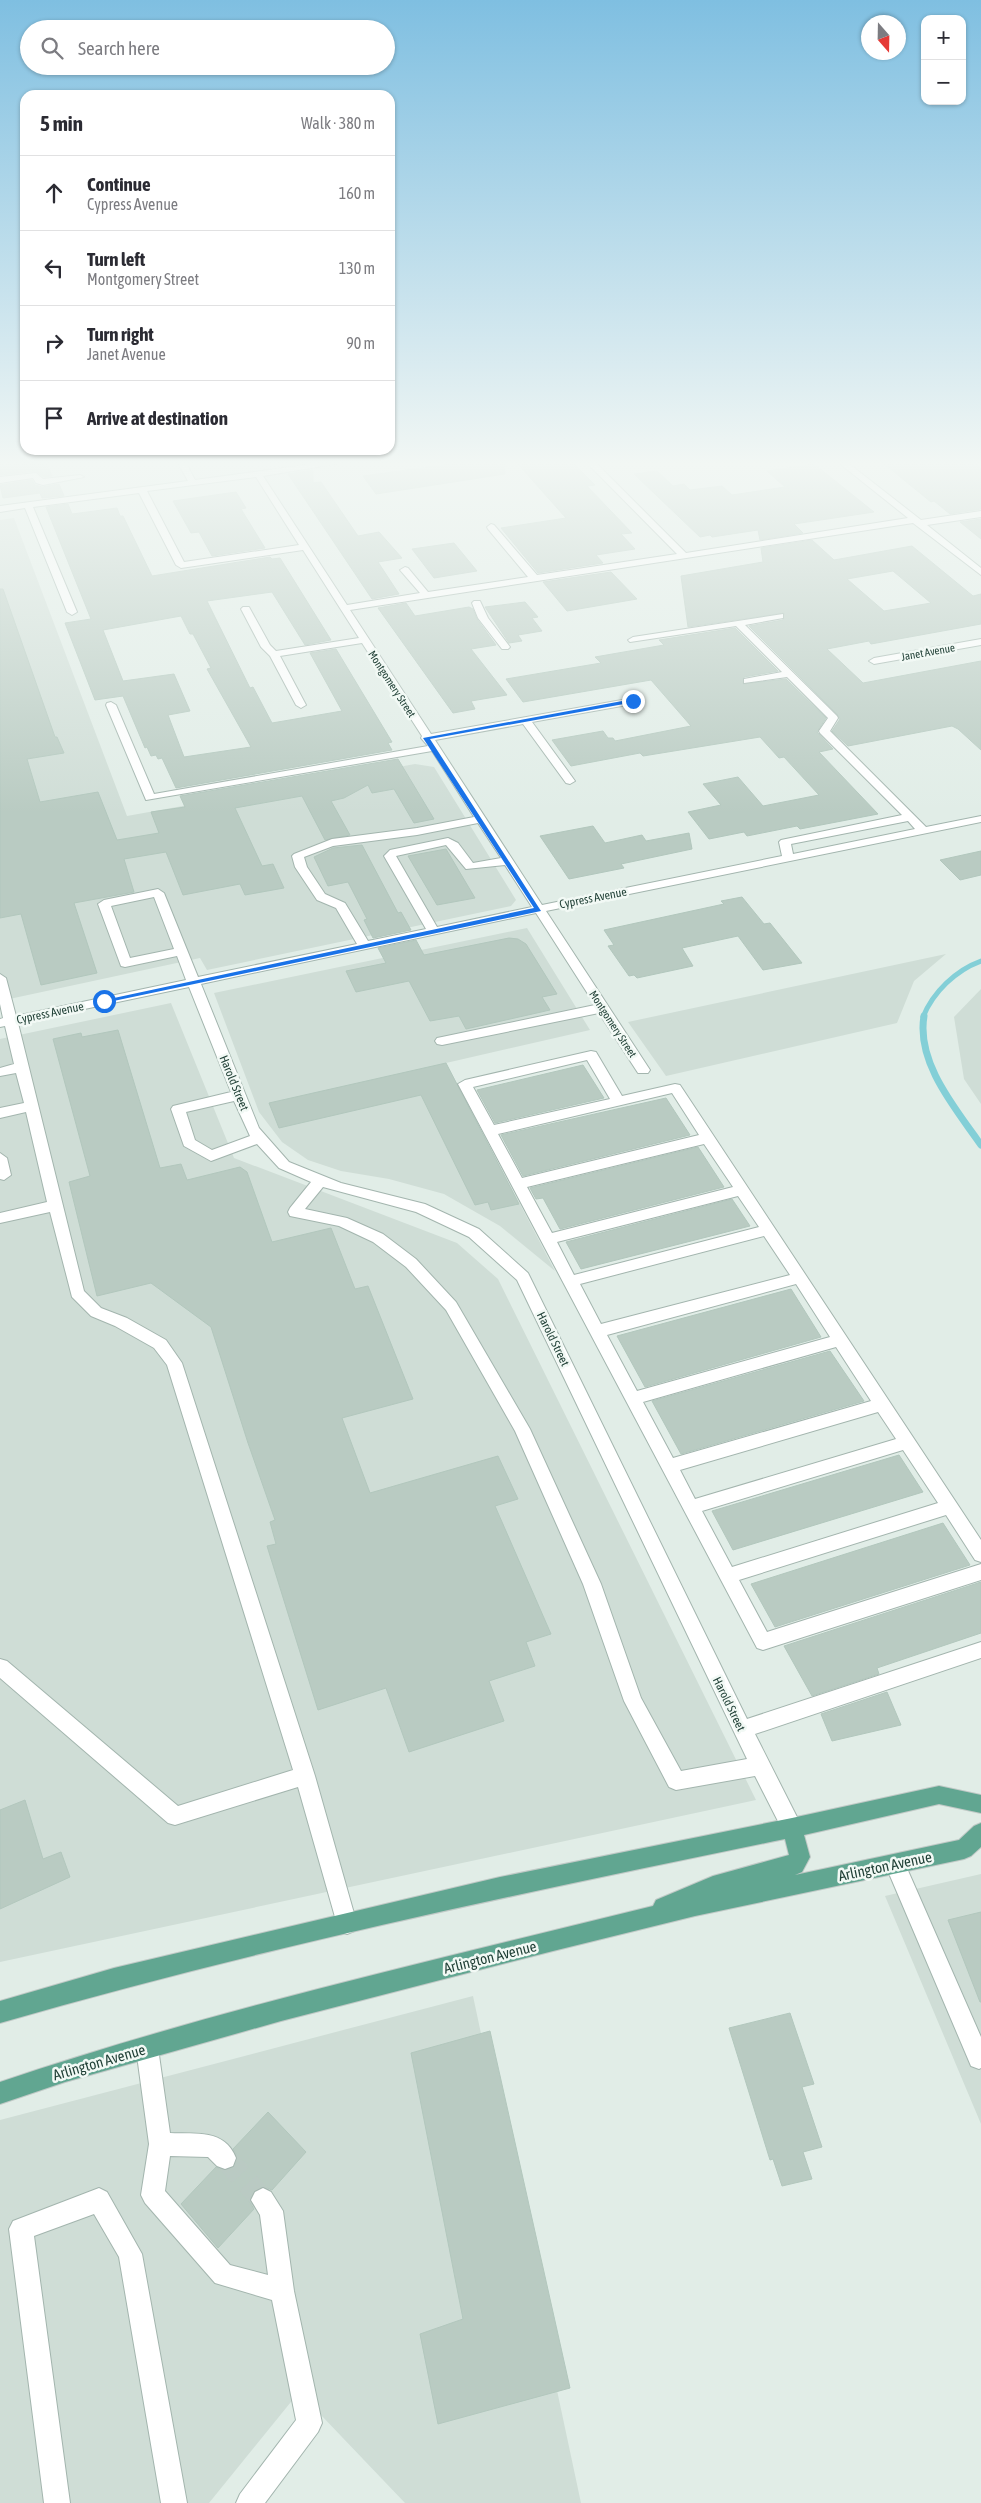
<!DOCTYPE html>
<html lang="en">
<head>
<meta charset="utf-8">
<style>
	:root { --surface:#fff; --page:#f2f2f3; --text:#2b2b33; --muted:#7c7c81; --line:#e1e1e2 }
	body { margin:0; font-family:"Asap Condensed",sans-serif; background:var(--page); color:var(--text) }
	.controls { position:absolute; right:15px; top:15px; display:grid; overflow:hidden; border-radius:10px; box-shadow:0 1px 4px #0004 }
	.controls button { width:45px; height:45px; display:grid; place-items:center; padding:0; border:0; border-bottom:1px solid var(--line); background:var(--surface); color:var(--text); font:25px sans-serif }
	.compass { position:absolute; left:861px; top:15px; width:45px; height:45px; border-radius:50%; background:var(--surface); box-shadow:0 1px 4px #0004; rotate:160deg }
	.stop { position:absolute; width:15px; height:15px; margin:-11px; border:4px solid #1a73e8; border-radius:50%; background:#fff }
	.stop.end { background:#1a73e8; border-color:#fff; box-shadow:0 1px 5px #0008 }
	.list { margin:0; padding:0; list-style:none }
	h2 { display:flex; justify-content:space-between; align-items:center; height:65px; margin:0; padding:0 20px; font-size:21px }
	h2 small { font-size:16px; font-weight:400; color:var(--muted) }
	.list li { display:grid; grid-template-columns:32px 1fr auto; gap:15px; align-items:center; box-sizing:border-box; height:75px; padding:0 20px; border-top:1px solid var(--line) }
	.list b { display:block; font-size:19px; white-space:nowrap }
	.list p { margin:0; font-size:16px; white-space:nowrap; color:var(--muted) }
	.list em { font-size:16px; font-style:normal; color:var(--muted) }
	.icon { flex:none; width:28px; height:28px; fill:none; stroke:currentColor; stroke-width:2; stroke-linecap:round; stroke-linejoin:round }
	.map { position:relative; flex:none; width:981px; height:2503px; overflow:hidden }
	.search { position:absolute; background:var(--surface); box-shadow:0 1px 4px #0004; left:20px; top:20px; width:375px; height:55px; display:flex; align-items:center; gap:12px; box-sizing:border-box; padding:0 18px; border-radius:28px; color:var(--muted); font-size:19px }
	.panel { position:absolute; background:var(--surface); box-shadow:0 1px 4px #0004; left:20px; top:90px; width:375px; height:365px; border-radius:15px }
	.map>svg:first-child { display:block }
	.built { fill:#cfddd6 }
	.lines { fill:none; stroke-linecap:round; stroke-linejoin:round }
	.stream-far1 { stroke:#83cfd7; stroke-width:5 }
	.stream { stroke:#83cfd7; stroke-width:7 }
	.building { fill:#b9cbc2; stroke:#b2c7bd; fill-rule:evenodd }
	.minor-tunnel { stroke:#bacac3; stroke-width:23; stroke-dasharray:23 11; stroke-linecap:butt }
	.minor-casing { stroke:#a3b5ae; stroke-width:2 }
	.major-casing { stroke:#c0c9c6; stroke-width:2 }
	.minor { fill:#fff; fill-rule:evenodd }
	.major { fill:#61a691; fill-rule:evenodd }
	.route { fill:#1a73e8 }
	.labels { text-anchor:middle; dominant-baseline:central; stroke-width:5; stroke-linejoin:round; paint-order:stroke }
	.far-street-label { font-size:11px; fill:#1f3f35; stroke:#f2f9f5 }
	.street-label { font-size:12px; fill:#1f3f35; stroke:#f2f9f5 }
	.near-street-label { font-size:15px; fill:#1f3f35; stroke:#f2f9f5 }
</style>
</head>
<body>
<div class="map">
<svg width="981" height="2503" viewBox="0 0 981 2503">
	<rect width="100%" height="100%" fill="#e1ede7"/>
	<path class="built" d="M14 518 127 816 415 764 434 767 516 900 511 906 207 970 200 958 0 1001V520Z
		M527 928 590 1030 446 1063 555 1271 500 1226 444 1194 389 1179 341 1171 308 1160 282 1142 259 1112 214 993Z
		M946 954 914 981 897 1023 666 1076 628 1022Z
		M981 989V1104L964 1079 954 1017Z
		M171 1003 234 1158 457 1243 498 1279 756 1800 0 1962V1039Z
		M981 1874V2124L885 1896Z
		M473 1996 581 2503H405L299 2392 209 2503H0V2120Z"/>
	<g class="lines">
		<path class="stream-far1" d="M923 1017C933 992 956 970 981 961"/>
		<path class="stream" d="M924 1016C916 1063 956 1109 981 1145"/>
	</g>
	<path class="building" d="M0 463H46L52 476 44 477 36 471 0 475Z
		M458 463H504L505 474 376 494 363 476Z
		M517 463H573L595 485 587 486 632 533 621 534 635 549 596 555 603 563 538 573 501 528 566 518Z
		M883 463H974L981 468V509L950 514 934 501 931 502Z
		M814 464 874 512 794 524 803 533 760 540 758 530 712 537 710 535 700 537 634 474 657 471 673 486 684 484 690 490 722 486 732 495 785 487 767 471Z
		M313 470V483L321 482 358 536 379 532 402 558 378 562 399 594 372 599 288 474Z
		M32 480 35 485 42 487 59 484 64 496 42 498 40 493 3 498 0 485Z
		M236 492 246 508 241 509 265 548 212 556 199 532 191 533 173 501Z
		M68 504 72 514 117 508 120 516H123L152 576 270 557 272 559 280 558 331 640 305 645 272 592 207 601 250 688 253 687 272 723 342 711 310 653 336 649 392 742 388 743 392 750 176 788 162 758 158 759 156 755 151 756 147 747 145 748 123 696 95 700 81 664 65 623 91 619 46 507ZM181 616 190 634H193L211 668 207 669 251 747 184 757 168 715 190 711 174 674 123 681 103 630Z
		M981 519V539L960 522Z
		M812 540 834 560 912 546 973 596 981 594V624L871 644 869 641 827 649 863 683 981 661V750L958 729 952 726 848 746 832 731 840 719 838 715 749 626 783 620 784 613 688 627 681 576 763 562 761 548ZM893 571 931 603 884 611 847 579Z
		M454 543 477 571 434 578 412 549Z
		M611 572 637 599 567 611 543 582Z
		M0 589H3L55 737H57L64 753 27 759 40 802 98 792 117 840 159 833 151 812 185 807 180 796 398 759 434 819 414 823 394 789 372 793 368 785 344 798 331 801 350 835 325 840 302 796 235 808 262 866 273 864 284 888 245 895 240 884 183 895 166 852 124 859 134 892 74 903 97 973 41 985 21 914 0 918Z
		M525 602 538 617 532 618 542 631 518 635 522 641 509 643 485 607Z
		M406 603 415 616 469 607 473 609 477 619 496 645 471 649 507 695 471 701 475 709 453 713 378 608Z
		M735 628 778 671 744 677 743 684 786 679 826 718 817 732 833 749 819 752 878 814 800 829 797 826 747 836 744 832 709 839 688 812 721 805 703 784 738 777 763 806 819 795 784 757 779 758 760 737 643 756 640 753 571 766 552 740 603 731 608 738H613L615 741 691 726 651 680 523 702 506 679 601 663 595 657 664 645 659 640Z
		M593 826 605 843 642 835 646 841 689 833 692 849 621 864 624 868 569 879 540 836Z
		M362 845 398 913 401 912 411 930 373 938 364 920 367 919 348 882 328 886 314 857 333 848Z
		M446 849 475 898 437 905 408 856Z
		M981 851V875L960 880 940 860Z
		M742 897 764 924 770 923 802 963 763 970 738 936 682 948 693 966 637 978 634 975 629 976 608 946 614 945 604 930 724 904 721 901Z
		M509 938 518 939 526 944 557 994 542 997 550 1010 466 1029 459 1016 430 1021 409 981 356 992 346 971 386 963 378 948 416 940 424 955Z
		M118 1030 160 1168 181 1164 187 1180 240 1167 247 1172 272 1242 331 1228 355 1289 368 1286 413 1399 342 1418 370 1493 498 1456 518 1499 495 1506 551 1634 526 1642 535 1666 489 1681 504 1721 409 1752 386 1688 318 1710 267 1546 276 1544 270 1522 275 1520 248 1443 211 1327 151 1283 97 1296 69 1182 90 1176 53 1039 81 1033 82 1037Z
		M446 1063 519 1204 491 1210 488 1202 475 1205 421 1095 279 1128 269 1103Z
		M583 1065 604 1098 495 1123 477 1090Z
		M666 1098 690 1135 523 1176 501 1135Z
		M698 1147 724 1187 560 1229 543 1198 536 1199 530 1188Z
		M732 1199 750 1226 581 1269 566 1242Z
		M791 1289 821 1337 645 1387 617 1336Z
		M830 1351 864 1401 681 1454 652 1401Z
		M899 1455 923 1492 733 1550 712 1511Z
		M943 1523 970 1565 775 1627 751 1584Z
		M981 1582V1633L877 1668 879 1674 812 1696 784 1646Z
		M887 1692 901 1725 832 1741 821 1714Z
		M25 1800 43 1859 61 1852 70 1877 0 1909V1810Z
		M981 1912V2002H980L948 1920Z
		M790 2013 814 2084 802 2087 822 2147 803 2152 812 2179 782 2186 773 2159 770 2160 729 2028Z
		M490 2031 570 2388 438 2424 420 2334 463 2319 411 2053Z
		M268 2112 306 2152 272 2190 262 2186 253 2191 249 2201 254 2209 218 2248 181 2204 216 2167 226 2171 235 2167 238 2157 233 2149Z"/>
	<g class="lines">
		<path class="minor-tunnel" d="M225 2158 263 2200"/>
		<defs>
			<path id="minor" d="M178 463H186L195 480 319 463H341L263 476 347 605 420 593 400 570 405 567 408 568 428 592 528 577 488 529 487 527 491 524 494 525 537 575 677 554 587 463H596L686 553 908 518 839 463H848L921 520 981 511V517L927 525 981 568V575L913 523 350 610 431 734 633 698 638 701 633 704 532 722 575 781 570 784 566 783 523 724 435 740 542 905 782 856 779 842 781 840 902 815 820 733 819 731 828 718 787 677 744 683V679L782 672 736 626 630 642 628 640 633 637 783 614V618L745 625 837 716 838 718 830 731 926 827 981 816V822L546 911 650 1070 648 1073H638L599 1013 442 1045 437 1044 435 1041 437 1038 442 1037 595 1005 536 913 201 984 259 1128 289 1162 341 1183 425 1204 479 1229 528 1273 747 1719 981 1642V1658L755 1734 799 1821 802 1828 799 1835 792 1838 785 1835 755 1776 676 1790 669 1787 624 1701 583 1584 515 1431 446 1310 406 1267 373 1242 339 1226 290 1216 288 1212 290 1208 311 1182 279 1168 257 1144 211 1161 184 1146 171 1109 173 1106 231 1092 189 987 18 1023 84 1291 101 1308 127 1318 166 1340 182 1363 315 1776 357 1924 354 1931 347 1934 340 1931 337 1924 298 1787 175 1825 168 1823 0 1678V1659L7 1661 178 1806 293 1770 167 1365 154 1348 115 1326 91 1316 72 1297 50 1212 0 1223V1213L47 1202 26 1112 0 1118V1108L24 1103 16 1073 0 1076V1068L14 1064 5 1026 0 1027V1019L3 1018 0 1004V974L6 978 16 1016 186 980 177 956 125 967 121 966 98 904 104 900 158 889 164 893 198 977 357 944 336 908 317 900 295 867 292 856 294 854 332 839 417 828 474 817 432 751 146 800 106 705 107 703 111 702 116 705 154 794 428 746 421 738 422 736 362 643 280 656 306 705 301 708 296 705 270 656 261 647 241 609 243 607H249L270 645 276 651 359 638 303 550 181 568 176 565 139 493 33 507 77 612 72 615 67 612 25 508 0 512V506L188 481ZM256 477 299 545 184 562 147 491ZM908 821 915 829 793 854 791 844ZM478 823 501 858 473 863 458 843 448 838 390 850 384 856 426 929 368 941 345 903 325 894 307 867 304 857 333 846 417 835ZM446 845 466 869 505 865 532 907 437 927 396 856ZM154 897 174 949 130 958 111 906ZM234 1101 250 1136 212 1150 195 1140 186 1112ZM323 1187 416 1212 469 1237 517 1280 747 1759 681 1771 641 1698 601 1584 530 1429 456 1302 416 1259 383 1234 347 1218 305 1209Z
				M36 473 43 479 80 475 84 477 43 485 36 483 33 478 0 483V477Z
				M474 601H480L488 618 510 647 508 649H502L478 618 472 603Z
				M981 639V645L874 664 869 661 874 658Z
				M591 1051 596 1052 622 1096 675 1084 680 1085 981 1540V1562L975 1560 946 1515 739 1580 767 1632 981 1564V1580L763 1650 757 1648 458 1084 465 1080ZM587 1060 610 1099 494 1125 473 1087ZM672 1093 699 1135 522 1178 498 1134ZM704 1144 733 1187 552 1233 527 1187ZM738 1196 759 1227 574 1275 557 1242ZM764 1236 790 1275 601 1324 580 1284ZM796 1284 830 1337 637 1391 607 1335ZM836 1347 871 1401 673 1458 643 1402ZM878 1412 896 1439 695 1499 680 1470ZM903 1450 938 1503 732 1567 702 1511Z
				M0 1153 7 1158 11 1175 4 1180 0 1179Z
				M895 1854 902 1857 981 2037V2068L979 2069 971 2066 885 1864 888 1857Z
				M147 2037 155 2040 158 2048 170 2133C196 2134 225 2129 236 2158L233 2166 225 2169 217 2166 208 2157 170 2156 165 2191 230 2265 268 2275 260 2215 251 2200 255 2192 263 2188 271 2192 283 2211 294 2291 322 2423 318 2432 265 2503H236L240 2494 296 2420 272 2300 215 2283 145 2203 141 2195 149 2144 136 2048 139 2040Z
				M99 2188 107 2192 142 2254 187 2503H161L119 2257 94 2214 34 2236 70 2503H44L9 2229 13 2221Z"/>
			<path id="major" d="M939 1786 981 1795V1813L939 1804 804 1835 810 1857 802 1872 795 1875 959 1840 974 1826 981 1823V1847L971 1856 964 1859 695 1916 553 1951 281 2021 65 2082 0 2104V2082C213 2010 435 1960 653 1906L656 1900 713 1876 789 1855 785 1839C522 1893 258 1948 0 2023V2001L114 1968 500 1877 792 1818Z"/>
		</defs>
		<use href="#minor" class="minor-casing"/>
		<use href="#major" class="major-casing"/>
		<use href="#minor" class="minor"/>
		<use href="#major" class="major"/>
	</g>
	<linearGradient id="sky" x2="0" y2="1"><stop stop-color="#7fbfe1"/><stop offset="0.57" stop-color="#f2f7f4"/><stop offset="1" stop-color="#f2f7f4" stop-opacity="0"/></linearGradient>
	<rect width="981" height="813" fill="url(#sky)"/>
	<path class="route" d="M633 699 635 702 430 739 541 911 104 1003 100 1001 534 908 423 738Z"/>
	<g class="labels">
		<g class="far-street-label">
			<text transform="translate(928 652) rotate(-10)">Janet Avenue</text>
			<text transform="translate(392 684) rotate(57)">Montgomery Street</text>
			<text transform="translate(613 1024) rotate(57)">Montgomery Street</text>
		</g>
		<g class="street-label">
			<text transform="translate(593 898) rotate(-11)">Cypress Avenue</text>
			<text transform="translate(50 1013) rotate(-12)">Cypress Avenue</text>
			<text transform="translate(234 1083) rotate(68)">Harold Street</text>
			<text transform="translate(553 1339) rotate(64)">Harold Street</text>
			<text transform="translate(729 1704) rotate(64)">Harold Street</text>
		</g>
		<g class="near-street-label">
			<text transform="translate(885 1866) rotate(-12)">Arlington Avenue</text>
			<text transform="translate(490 1957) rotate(-14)">Arlington Avenue</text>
			<text transform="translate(99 2062) rotate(-16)">Arlington Avenue</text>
		</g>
	</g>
</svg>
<div class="controls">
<button>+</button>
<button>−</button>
</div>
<svg class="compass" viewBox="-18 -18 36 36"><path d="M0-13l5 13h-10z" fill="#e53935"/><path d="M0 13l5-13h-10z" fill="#7c7c81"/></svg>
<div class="stop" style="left:104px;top:1001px"></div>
<div class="stop end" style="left:633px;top:701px"></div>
<div class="search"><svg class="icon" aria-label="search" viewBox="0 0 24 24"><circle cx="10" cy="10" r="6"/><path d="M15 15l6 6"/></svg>Search here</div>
<section class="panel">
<h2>5 min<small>Walk · 380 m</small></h2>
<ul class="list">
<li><svg class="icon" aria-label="ahead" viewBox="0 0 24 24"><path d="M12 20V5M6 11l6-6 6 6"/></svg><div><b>Continue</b><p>Cypress Avenue</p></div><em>160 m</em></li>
<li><svg class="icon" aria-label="left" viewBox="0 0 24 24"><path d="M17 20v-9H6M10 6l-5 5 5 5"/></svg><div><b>Turn left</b><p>Montgomery Street</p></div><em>130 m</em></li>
<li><svg class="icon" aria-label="right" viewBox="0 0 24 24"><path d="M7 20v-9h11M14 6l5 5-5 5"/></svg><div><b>Turn right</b><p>Janet Avenue</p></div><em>90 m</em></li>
<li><svg class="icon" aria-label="arrive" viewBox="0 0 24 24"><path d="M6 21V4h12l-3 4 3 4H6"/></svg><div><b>Arrive at destination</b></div></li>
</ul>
</section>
</div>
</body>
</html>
